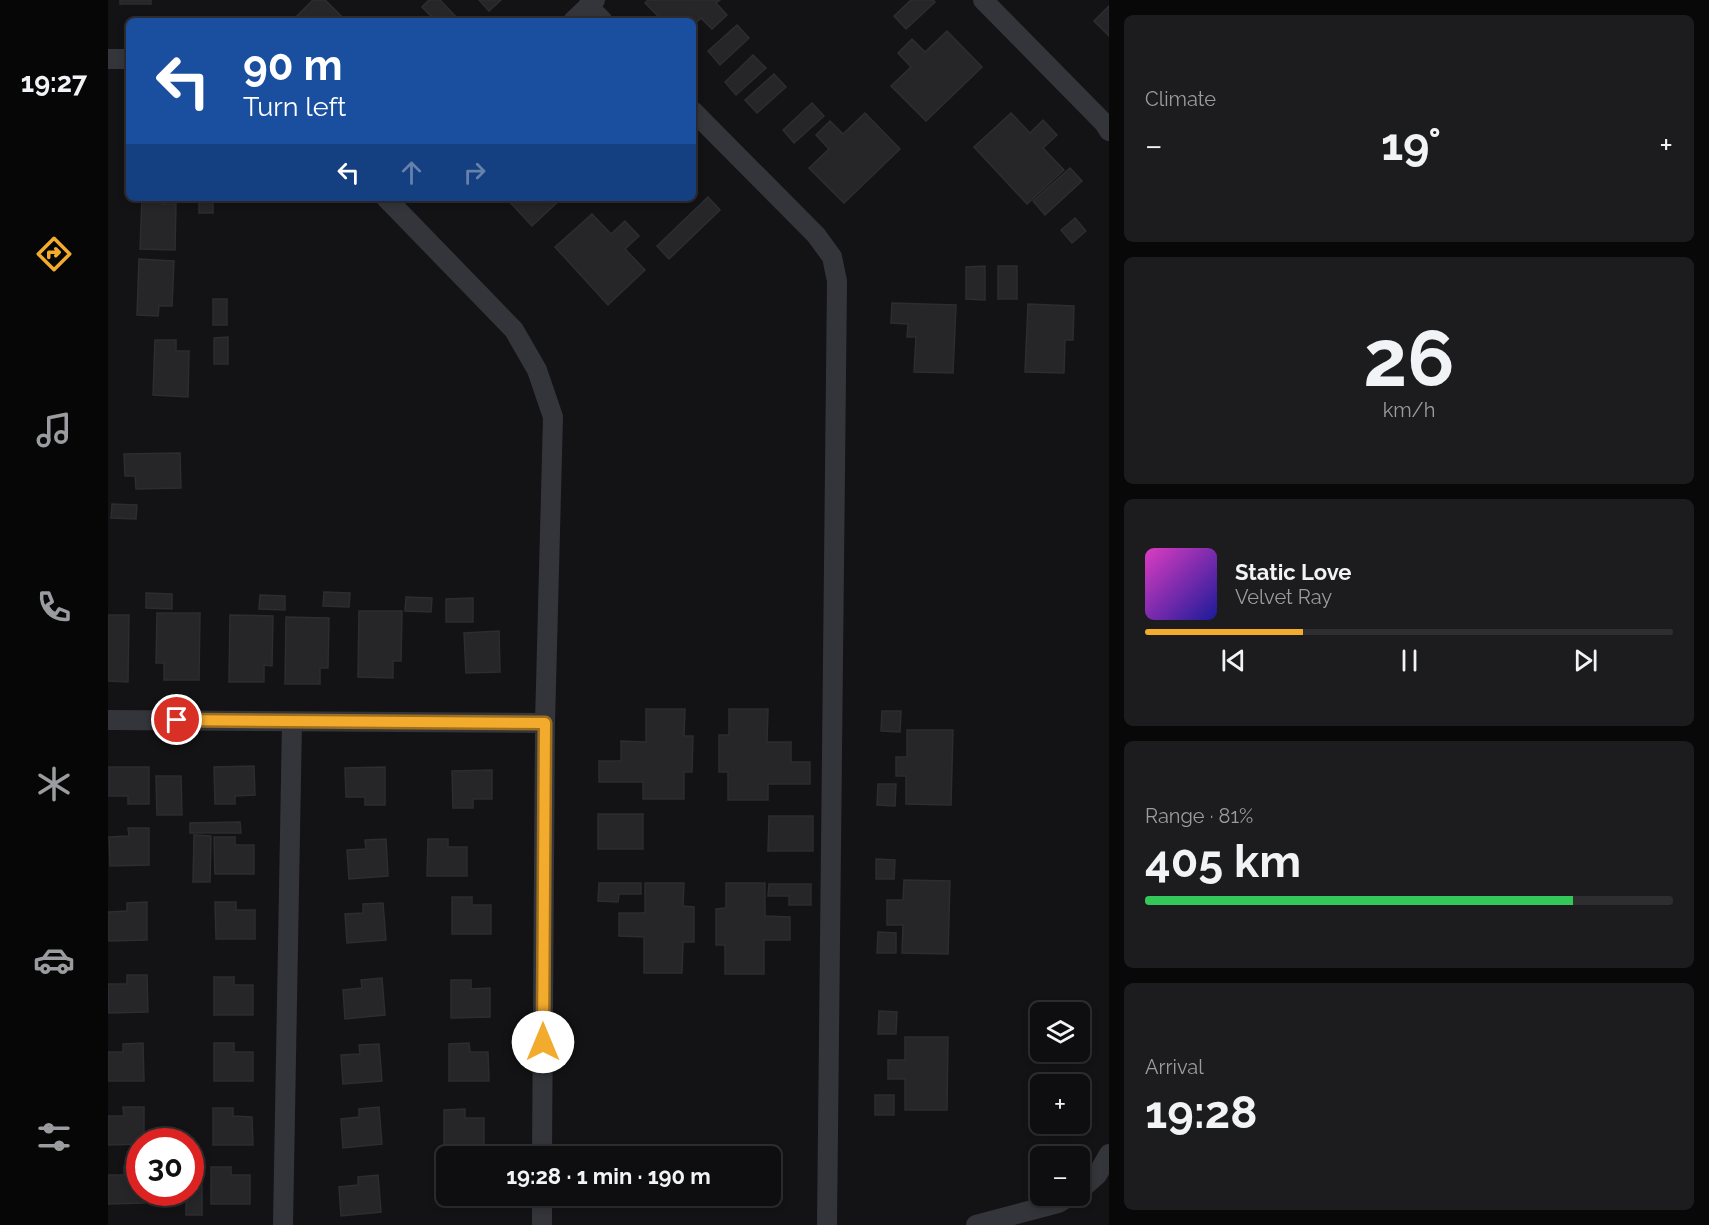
<!DOCTYPE html>
<html lang="en">
<head>
<meta charset="utf-8">
<style>
	:root { --surface:#0e0e10; --page:#1c1c1e; --text:#f1f3f6; --muted:#9b9c9f; --line:#2e2e30; --accent:#f3ab2e }
	body { margin:0; font-family:Raleway,sans-serif; background:var(--page); color:var(--text); height:100vh; display:flex; flex-direction:column; font-size:22px; white-space:nowrap }
	* { box-sizing:border-box; margin:0 }
	p { font-size:20px; color:var(--muted) }
	.icon { flex:none; width:33px; height:33px; fill:none; stroke:currentColor; stroke-width:2; stroke-linecap:round; stroke-linejoin:round }
	.map { position:relative; flex:1; overflow:hidden }
	.side { display:flex; flex-direction:column; gap:15px; padding:15px; background:#080809; width:600px }
	.side>* { flex:none }
	.hud { position:absolute; left:18px; top:18px; width:570px; height:183px; border-radius:9px; box-shadow:0 3px 9px #0003,0 0 0 2px var(--line); background:#1a4fa0; color:#fff; overflow:hidden }
	.buttons { position:absolute; left:922px; top:1002px; display:grid; gap:12px }
	.buttons a { display:grid; place-items:center; width:60px; height:60px; border-radius:9px; background:var(--surface); box-shadow:0 3px 9px #0003,0 0 0 2px var(--line); font-size:30px }
	.speed { position:absolute; left:18px; top:1128px; display:flex; gap:12px; font-size:30px; font-weight:700; text-align:center }
	.speed>* { display:grid; place-content:center; width:78px; height:78px; border-radius:50%; background:var(--surface); box-shadow:0 3px 9px #0003,0 0 0 2px var(--line); line-height:1 }
	.speed .limit { border:9px solid #d22; background:#fff; color:#111 }
	.pin { position:absolute; display:grid; place-items:center; width:51px; height:51px; color:#fff; margin:-26px; border:3px solid #fff; border-radius:50%; box-shadow:0 2px 6px #0007 }
	.me { position:absolute; width:66px; margin:-33px; rotate:0deg; stroke-linejoin:round; filter:drop-shadow(0 0 4px #0008) }
	.turn { display:flex; align-items:center; gap:21px; height:126px; padding:0 18px; font-size:27px }
	.turn .icon { width:78px; height:78px; stroke-width:2.5 }
	.turn b { display:block; font-size:42px; line-height:51px }
	.lanes { display:flex; align-items:center; height:57px; padding:0 18px; background:#0003; justify-content:center; gap:30px; direction:ltr }
	.lanes .off { opacity:.35 }
	.big { font-size:45px; font-weight:700; line-height:1.1 }
	.side .card { flex:1; display:flex; flex-direction:column; justify-content:center; gap:9px; min-width:0; padding:0 21px; border-radius:9px; background:var(--page) }
	.side .dial { align-items:center; gap:0 }
	.dial b { font-size:78px; line-height:1 }
	.song { display:flex; align-items:center; gap:18px }
	.cover { width:72px; height:72px; border-radius:9px; background:linear-gradient(135deg,hsl(310 70% 55%),hsl(240 70% 35%)) }
	.played { height:6px; border-radius:3px; background:linear-gradient(90deg,var(--accent) 30%,var(--line) 30%) }
	.keys { display:flex; justify-content:space-around; direction:ltr }
	.heat { display:flex; justify-content:space-between; align-items:center; font-size:33px; direction:ltr }
	.charge { height:9px; border-radius:4px; background:linear-gradient(90deg,#34c759 81%,var(--line) 0) }
	.trip { position:absolute; left:328px; top:1146px; width:345px; height:60px; border-radius:9px; background:var(--surface); box-shadow:0 3px 9px #0003,0 0 0 2px var(--line); font-weight:700; line-height:60px; text-align:center }
	main { display:flex; flex:1; min-height:0 }
	.tabs { display:flex; flex-direction:column; width:108px; justify-content:space-around; align-items:center; background:#060606; color:var(--muted) }
	.tabs .icon { width:42px; height:42px }
	.tabs .active { color:var(--accent) }
	.tabs b { font-size:27px; color:var(--text) }
	.map>svg:first-child { display:block }
	.building { fill:#262629; stroke:#2d2d31; stroke-width:1.5 }
	.lines { fill:none; stroke-linecap:round; stroke-linejoin:round }
	.minor { stroke:#34353a; stroke-width:20 }
	.route-casing { stroke:#9e6f1e; stroke-width:15 }
	.route { stroke:#f3ab2e; stroke-width:10 }
</style>
</head>
<body>
<main>
<nav class="tabs">
<b>19:27</b>
<svg class="icon active" aria-label="directions" viewBox="0 0 24 24"><path d="M12 3l9 9-9 9-9-9zM9 14v-3h6M13 9l2 2-2 2"/></svg>
<svg class="icon" aria-label="music" viewBox="0 0 24 24"><path d="M9 18V5l10-2v13"/><circle cx="6" cy="18" r="3"/><circle cx="16" cy="16" r="3"/></svg>
<svg class="icon" aria-label="phone" viewBox="0 0 24 24"><path d="M5 4h4l2 5-3 2q2 4 5 5l2-3 5 2v4C11 20 4 13 5 4z"/></svg>
<svg class="icon" aria-label="climate" viewBox="0 0 24 24"><path d="M12 3v18M4 7l16 10M4 17L20 7"/></svg>
<svg class="icon" aria-label="car" viewBox="0 0 24 24"><path d="M5 17H2v-5l4-1 3-4h7l3 4 3 1v5h-3M9 17h6M6 11h13"/><circle cx="7" cy="17" r="2"/><circle cx="17" cy="17" r="2"/></svg>
<svg class="icon" aria-label="filters" viewBox="0 0 24 24"><path d="M4 7h16M4 17h16"/><circle cx="9" cy="7" r="2"/><circle cx="15" cy="17" r="2"/></svg>
</nav>
<div class="map">
<svg width="1001" height="1225" viewBox="0 0 1001 1225">
	<rect width="100%" height="100%" fill="#131315"/>
	<g class="building">
		<rect x="12" y="0" width="31" height="4"/>
		<path d="M205 0H217L233 16 227 21H184Z"/>
		<path d="M321 0H332L352 21H328L314 7Z"/>
		<path d="M371 0H393L381 11Z"/>
		<path d="M540 0H612L608 3 619 15 604 29 593 18 585 26V21H555L537 3Z"/>
		<path d="M803 0H825L827 2 798 29 786 16Z"/>
		<path d="M1001 6V36L986 21Z"/>
		<path d="M629 25 641 38 612 65 600 51Z"/>
		<path d="M839 31 874 67 818 121 783 86 803 67 790 53 804 39 817 52Z"/>
		<path d="M645 55 658 68 628 95 617 82Z"/>
		<path d="M666 74 678 87 649 113 637 100Z"/>
		<path d="M704 103 716 116 686 143 675 130Z"/>
		<path d="M757 113 792 149 736 203 701 168 721 149 708 135 722 121 735 134Z"/>
		<path d="M903 113 922 133 935 120 949 135 935 148 956 170 919 204 866 147Z"/>
		<path d="M962 168 974 181 937 215 925 201Z"/>
		<path d="M600 197 612 210 561 259 549 246Z"/>
		<path d="M34 198H55V204H68L67 250 32 249Z"/>
		<rect x="91" y="198" width="14" height="15"/>
		<path d="M398 198H454L424 226Z"/>
		<path d="M484 214 503 234 517 221 531 236 517 249 537 270 500 305 447 247Z"/>
		<path d="M967 218 978 231 964 243 953 230Z"/>
		<path d="M31 259 66 261 64 306H51L50 316 29 315Z"/>
		<path d="M877 266V300L858 299V267Z"/>
		<rect x="890" y="266" width="19" height="33"/>
		<rect x="105" y="299" width="14" height="26"/>
		<path d="M784 303 848 305 845 373 806 372 808 337H799L800 324 783 323Z"/>
		<path d="M920 304 966 306 965 340H957L956 373 917 372Z"/>
		<path d="M120 337V364H106V338Z"/>
		<path d="M47 340H68V351H81L80 397 45 395Z"/>
		<path d="M72 453 73 488 28 489 27 476H17L16 454Z"/>
		<path d="M4 504 29 505 28 519 3 518Z"/>
		<path d="M216 592 242 593 241 607 215 606Z"/>
		<path d="M38 593 64 594V609L38 608Z"/>
		<path d="M152 595 177 596V610L151 609Z"/>
		<path d="M298 597 324 598 323 612 297 611Z"/>
		<path d="M365 598V622H338V599Z"/>
		<path d="M251 611H294L293 661H285V678L250 677Z"/>
		<path d="M49 613H92L91 680H56V663H48Z"/>
		<path d="M0 615H21L20 682 0 681Z"/>
		<path d="M122 615 165 616 164 666 156 665V682H121Z"/>
		<path d="M178 617 221 618 220 668H212V684H177Z"/>
		<path d="M391 631 392 672 358 673 356 633Z"/>
		<path d="M538 709H577L576 736H585L584 772H576V799H535V782H491V761H513V741L538 742Z"/>
		<path d="M621 709H660L659 742H683V762H702V784H660V800H620V772H611V735H621Z"/>
		<path d="M774 711H793L792 732 773 731Z"/>
		<path d="M799 730H845L843 805 798 804V776H788V757H799Z"/>
		<path d="M146 766 147 795 127 796V804H107L106 767Z"/>
		<path d="M1 767H41V804H20V796H1Z"/>
		<path d="M277 767V805H257V797H238L237 768Z"/>
		<path d="M384 770V799H365V808H345L344 771Z"/>
		<path d="M48 776H73L74 815H49Z"/>
		<path d="M770 784H788L787 806 769 805Z"/>
		<rect x="490" y="814" width="45" height="35"/>
		<path d="M661 816H705V851H660Z"/>
		<path d="M132 822 133 833H82V823Z"/>
		<path d="M20 828H41V865L2 866 1 837 21 836Z"/>
		<path d="M86 835 103 836 102 882H85Z"/>
		<path d="M106 837H127V845H146V874H107Z"/>
		<path d="M278 839 280 876 241 879 239 850 258 849 257 840Z"/>
		<path d="M320 839H340V847H359V876H319Z"/>
		<path d="M768 859 787 860 786 879H768Z"/>
		<path d="M796 880 842 881 840 954 794 953 795 925H779V900H795Z"/>
		<path d="M491 883H533V894H511L510 902 490 901Z"/>
		<path d="M537 883H576L575 906 586 907V942H575L574 973H536V937L511 936V913H537Z"/>
		<path d="M618 883H657V916L682 917V940H656V974H617V945H608V909L618 908Z"/>
		<path d="M661 884H703V905H681V896H660Z"/>
		<path d="M344 897H364V905H383V934H344Z"/>
		<path d="M39 902V940L0 941V912L19 911V903Z"/>
		<path d="M107 902H128V910H147V939H108Z"/>
		<path d="M275 903 278 940 239 943 237 914 255 913V904Z"/>
		<path d="M770 932 788 933V953H769Z"/>
		<path d="M19 975H39L40 1012 1 1013 0 984H19Z"/>
		<path d="M106 977H126V985H145V1015H106Z"/>
		<path d="M274 978 277 1015 237 1019 235 990 254 988 253 980Z"/>
		<path d="M343 980H363V989L382 988V1017L343 1018Z"/>
		<path d="M771 1011 789 1012 788 1034H770Z"/>
		<path d="M797 1037H840L839 1110H797V1079H780V1060H797Z"/>
		<path d="M35 1043 36 1081H0V1052H15V1044Z"/>
		<path d="M106 1043H126V1052H145V1081H106Z"/>
		<path d="M361 1043 362 1052H380L381 1081H341V1044Z"/>
		<path d="M271 1044 274 1081 235 1084 233 1055 252 1054 251 1045Z"/>
		<rect x="767" y="1095" width="19" height="20"/>
		<path d="M15 1107H36V1142H32V1144L0 1145V1116H16Z"/>
		<path d="M271 1107 274 1144 235 1148 233 1119 251 1117V1109Z"/>
		<path d="M105 1108H125V1116L144 1117 145 1145H105Z"/>
		<path d="M357 1109V1118H376V1147H336V1110Z"/>
		<path d="M16 1166H32V1192H36L37 1203 0 1204V1175H16Z"/>
		<path d="M337 1166H339V1196H358V1202L338 1203Z"/>
		<path d="M103 1167H123V1175H142V1204H103Z"/>
		<path d="M82 1171H94V1215H78V1192H82Z"/>
		<path d="M270 1175 273 1212 233 1216 231 1187 250 1185V1177Z"/>
	</g>
	<g class="lines">
		<g class="minor">
			<path d="M875 0 996 123 1001 131"/>
			<path d="M480 6 495 21"/>
			<path d="M465 21 487 0"/>
			<path d="M0 59H21"/>
			<path d="M585 111 708 235 724 257 729 281 719 1225"/>
			<path d="M278 198 406 330 429 370 445 417 437 723 434 1156"/>
			<path d="M0 720 437 723"/>
			<path d="M972 1190 989 1175 1001 1154"/>
			<path d="M175 1225 184 722"/>
			<path d="M434 1225V1196"/>
			<path d="M868 1225 950 1203 962 1196"/>
		</g>
	</g>
	<g class="lines">
		<g class="route-casing">
			<path id="route" d="M69 720 437 723 435 1042"/>
		</g>
		<use href="#route" class="route"/>
	</g>
</svg>
<div class="buttons">
<a><svg class="icon" aria-label="layers" viewBox="0 0 24 24"><path d="M12 4l9 5-9 5-9-5zM3 14l9 5 9-5"/></svg></a>
<a>+</a>
<a>−</a>
</div>
<div class="speed"><div class="limit">30</div></div>
<div class="pin" style="left:69px;top:720px;background:#d93025"><svg class="icon" aria-label="arrive" viewBox="0 0 24 24"><path d="M6 21V4h12l-3 4 3 4H6"/></svg></div>
<svg class="me" style="left:435px;top:1042px" viewBox="-20 -20 40 40"><circle r="19" fill="#fff"/><path d="M0-13L10 11 0 6-10 11z" fill="#f3ab2e"/></svg>
<div class="trip">19:28 · 1 min · 190 m</div>
<div class="hud">
<div class="turn"><svg class="icon" aria-label="left" viewBox="0 0 24 24"><path d="M17 20v-9H6M10 6l-5 5 5 5"/></svg><div><b>90 m</b>Turn left</div></div>
<div class="lanes"><svg class="icon" aria-label="left" viewBox="0 0 24 24"><path d="M17 20v-9H6M10 6l-5 5 5 5"/></svg><svg class="icon off" aria-label="ahead" viewBox="0 0 24 24"><path d="M12 20V5M6 11l6-6 6 6"/></svg><svg class="icon off" aria-label="right" viewBox="0 0 24 24"><path d="M7 20v-9h11M14 6l5 5-5 5"/></svg></div>
</div>
</div>
<section class="side">
<div class="card"><p>Climate</p>
<div class="heat"><a>−</a><b class="big">19°</b><a>+</a></div>
</div>
<div class="card dial"><b>26</b><p>km/h</p></div>
<div class="card">
<div class="song"><i class="cover"></i><div><b>Static Love</b><p>Velvet Ray</p></div></div>
<div class="played"></div>
<div class="keys"><svg class="icon" aria-label="previous" viewBox="0 0 24 24"><path d="M18 5L8 12l10 7zM5 5v14"/></svg><svg class="icon" aria-label="pause" viewBox="0 0 24 24"><path d="M8 5v14M16 5v14"/></svg><svg class="icon" aria-label="next" viewBox="0 0 24 24"><path d="M6 5l10 7-10 7zM19 5v14"/></svg></div>
</div>
<div class="card"><p>Range · 81%</p><b class="big">405 km</b><div class="charge"></div></div>
<div class="card"><p>Arrival</p><b class="big">19:28</b></div>
</section>
</main>
</body>
</html>
